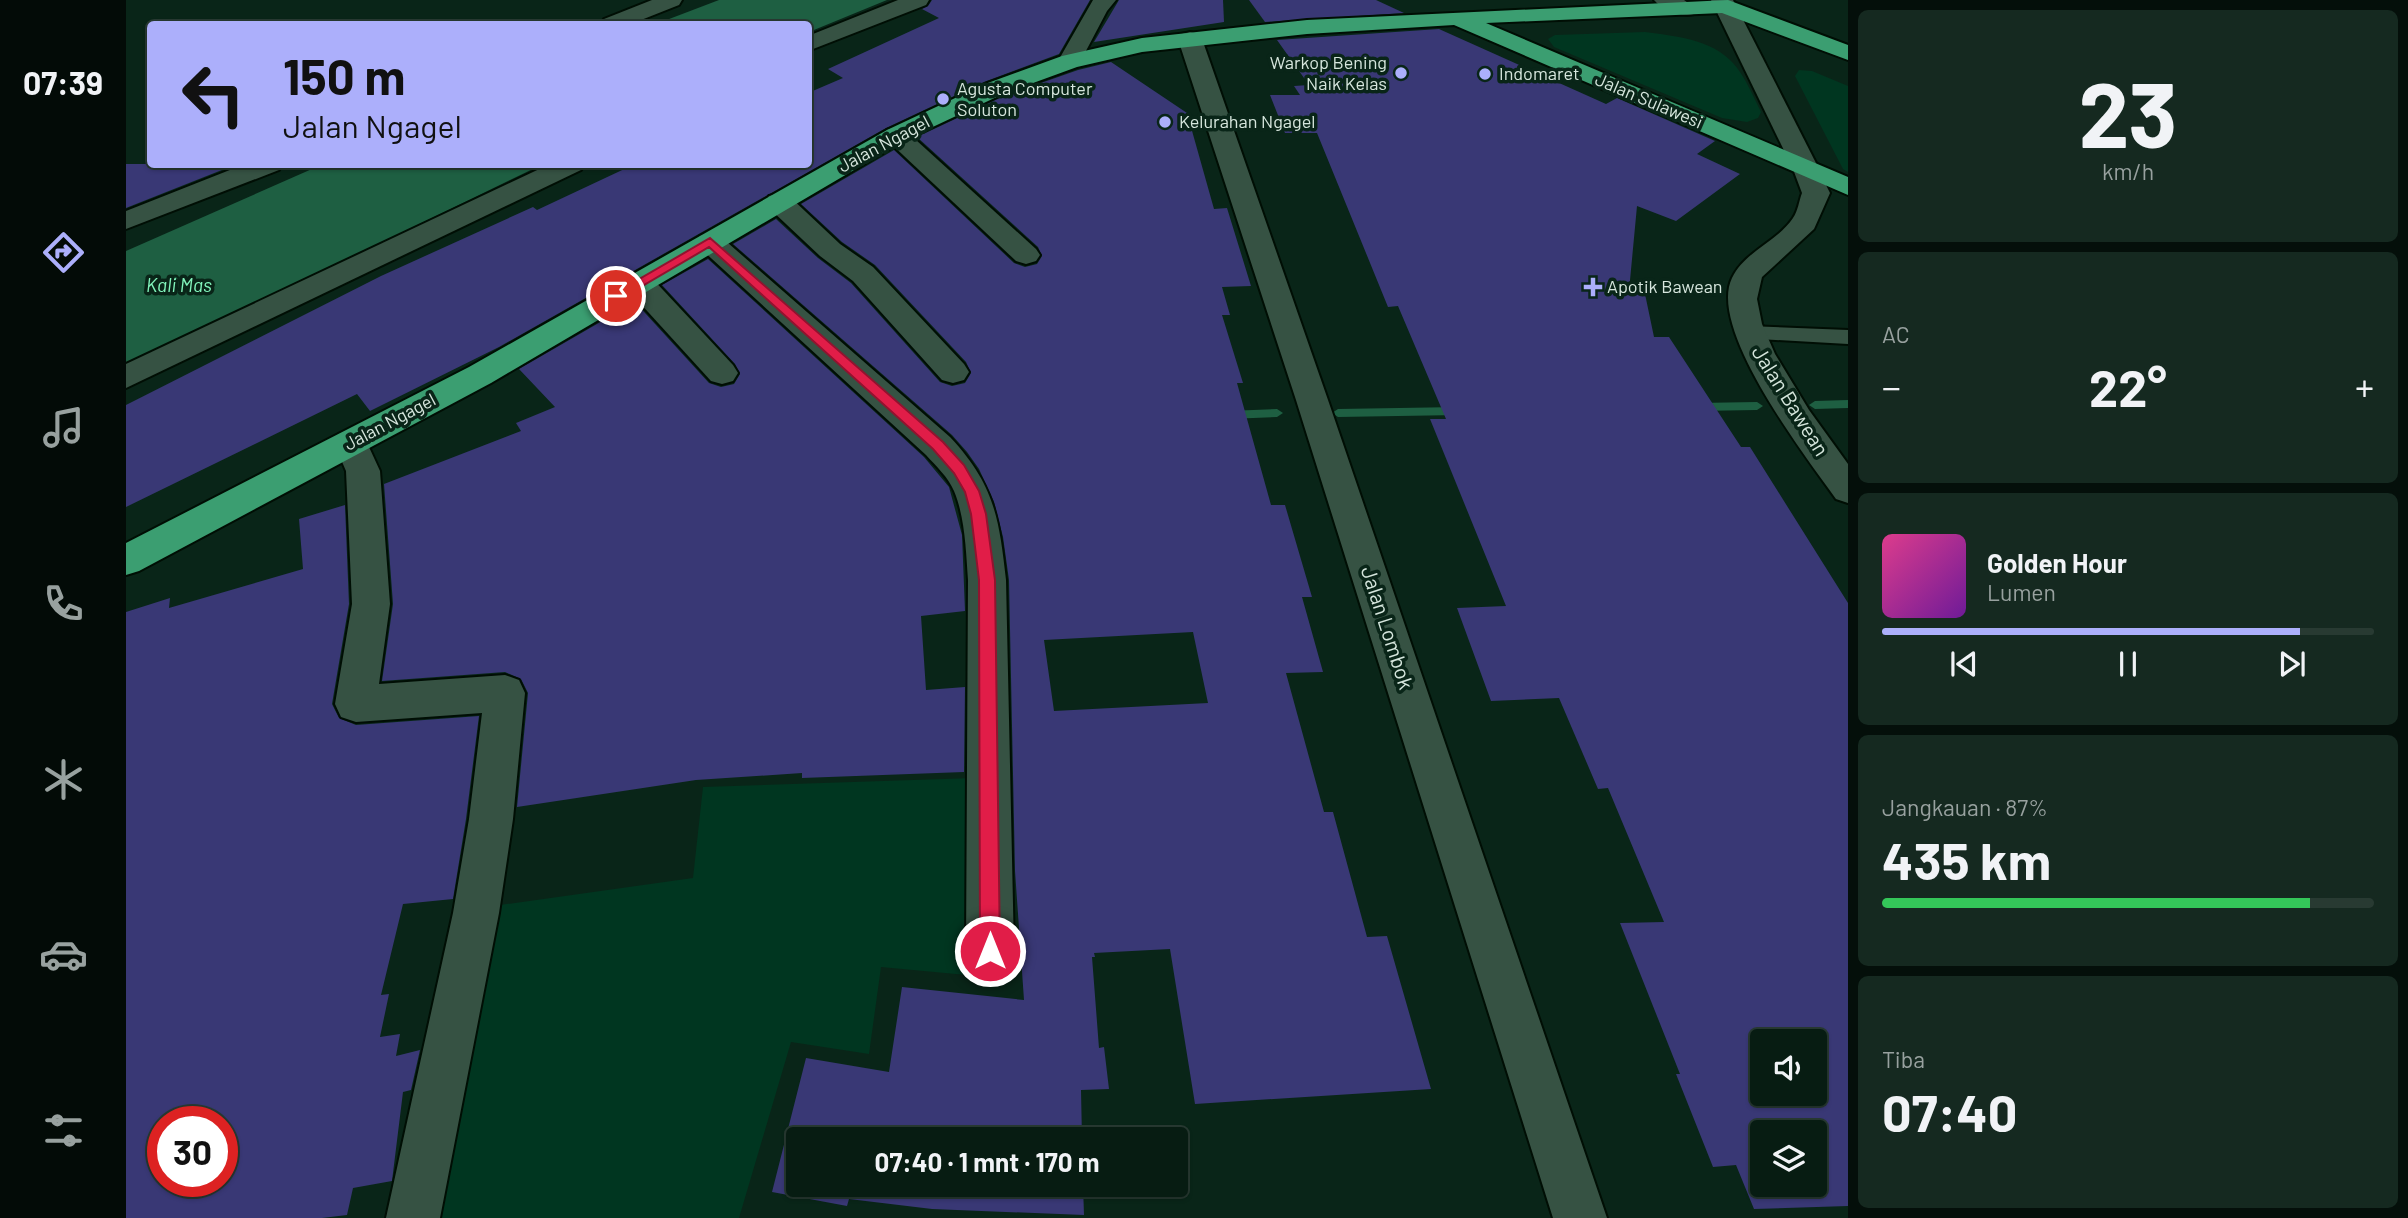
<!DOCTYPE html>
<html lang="id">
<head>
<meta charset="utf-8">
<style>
	:root { --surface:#071c12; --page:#152920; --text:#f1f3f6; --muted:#98a19f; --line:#283a32; --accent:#acaffb }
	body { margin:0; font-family:Barlow,sans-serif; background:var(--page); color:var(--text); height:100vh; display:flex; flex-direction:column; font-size:26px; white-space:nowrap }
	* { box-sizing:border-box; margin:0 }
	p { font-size:23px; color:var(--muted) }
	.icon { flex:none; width:38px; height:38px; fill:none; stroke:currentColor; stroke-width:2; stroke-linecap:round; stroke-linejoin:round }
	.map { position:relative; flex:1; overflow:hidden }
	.details { display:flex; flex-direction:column; gap:10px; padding:10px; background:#040f0a; width:560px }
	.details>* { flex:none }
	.hud { position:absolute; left:21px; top:21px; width:665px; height:147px; border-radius:7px; box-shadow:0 2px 5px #0004,0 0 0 2px var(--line); background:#acaffb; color:#111; overflow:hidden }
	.tools { position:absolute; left:1624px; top:1029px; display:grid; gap:14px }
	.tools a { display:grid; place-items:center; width:77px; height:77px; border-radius:7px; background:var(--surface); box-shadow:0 2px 5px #0004,0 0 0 2px var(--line); font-size:35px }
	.speed { position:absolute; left:21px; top:1106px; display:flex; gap:14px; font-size:35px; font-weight:700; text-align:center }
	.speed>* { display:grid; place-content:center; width:91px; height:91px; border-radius:50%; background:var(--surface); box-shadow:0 2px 5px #0004,0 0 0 2px var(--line); line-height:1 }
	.speed .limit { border:10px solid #d22; background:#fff; color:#111 }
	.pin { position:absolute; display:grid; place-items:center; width:60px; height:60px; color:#fff; margin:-30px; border:4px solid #fff; border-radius:50%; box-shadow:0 2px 7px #0007 }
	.me { position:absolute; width:77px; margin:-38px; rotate:0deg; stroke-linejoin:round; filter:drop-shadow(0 0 5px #0008) }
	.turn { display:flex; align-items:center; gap:24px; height:147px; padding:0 21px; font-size:32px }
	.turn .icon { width:91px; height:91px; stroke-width:2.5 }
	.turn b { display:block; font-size:49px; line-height:60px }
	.big { font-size:52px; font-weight:700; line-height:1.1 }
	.details .card { flex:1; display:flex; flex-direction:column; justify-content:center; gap:10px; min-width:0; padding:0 24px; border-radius:10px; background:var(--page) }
	.details .dial { align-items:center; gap:0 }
	.dial b { font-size:91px; line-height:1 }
	.song { display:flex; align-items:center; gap:21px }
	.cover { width:84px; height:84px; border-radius:10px; background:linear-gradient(135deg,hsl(330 70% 55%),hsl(280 70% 35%)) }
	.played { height:7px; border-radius:4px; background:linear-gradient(90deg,var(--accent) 85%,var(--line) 85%) }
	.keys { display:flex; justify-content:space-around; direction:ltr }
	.heat { display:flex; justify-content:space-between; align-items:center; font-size:38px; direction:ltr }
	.charge { height:10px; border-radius:5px; background:linear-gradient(90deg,#34c759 87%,var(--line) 0) }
	.trip { position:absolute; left:660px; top:1127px; width:402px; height:70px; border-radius:7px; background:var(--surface); box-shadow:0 2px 5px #0004,0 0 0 2px var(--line); font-weight:700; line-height:70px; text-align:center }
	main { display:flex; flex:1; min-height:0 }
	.dock { display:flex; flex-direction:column; width:126px; justify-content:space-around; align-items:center; background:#030b07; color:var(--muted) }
	.dock .icon { width:49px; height:49px }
	.dock .selected { color:var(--accent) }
	.dock b { font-size:32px; color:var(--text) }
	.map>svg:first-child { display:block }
	.green { fill:#003620 }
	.water { fill:#1e5f42 }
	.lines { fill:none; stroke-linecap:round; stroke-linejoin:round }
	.stream { fill:#1e5f42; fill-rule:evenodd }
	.building { fill:#393875; fill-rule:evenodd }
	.lane-casing { stroke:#000e04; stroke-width:4 }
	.street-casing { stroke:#000e04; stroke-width:4 }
	.secondary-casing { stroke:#000e04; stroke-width:4 }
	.highway-casing { stroke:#000e04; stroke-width:4 }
	.lane { fill:#365243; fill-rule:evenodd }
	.street { fill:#365243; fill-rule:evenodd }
	.secondary { fill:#365243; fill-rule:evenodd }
	.highway { fill:#3b9e71; fill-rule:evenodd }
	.route { fill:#e11d48; stroke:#92132f; stroke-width:2 }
	.poi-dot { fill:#acaffb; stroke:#092518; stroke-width:2.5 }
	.labels { text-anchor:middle; stroke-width:7; stroke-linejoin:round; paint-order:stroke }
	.far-poi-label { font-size:18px; fill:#d6e6dd; stroke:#092518; text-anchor:start }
	.far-street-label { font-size:18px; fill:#d6e6dd; stroke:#092518 }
	.far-water-label { font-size:19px; font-style:italic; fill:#82f5bc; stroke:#092518 }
	.street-label { font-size:21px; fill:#d6e6dd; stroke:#092518 }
</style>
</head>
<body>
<main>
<nav class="dock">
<b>07:39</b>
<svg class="icon selected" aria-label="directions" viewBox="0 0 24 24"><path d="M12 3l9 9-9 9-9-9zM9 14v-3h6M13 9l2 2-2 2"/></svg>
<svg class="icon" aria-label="music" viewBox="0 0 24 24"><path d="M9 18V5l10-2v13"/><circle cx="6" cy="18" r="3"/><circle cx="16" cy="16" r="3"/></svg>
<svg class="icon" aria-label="phone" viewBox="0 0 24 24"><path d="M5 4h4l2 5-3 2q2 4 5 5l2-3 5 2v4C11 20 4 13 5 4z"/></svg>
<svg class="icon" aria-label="climate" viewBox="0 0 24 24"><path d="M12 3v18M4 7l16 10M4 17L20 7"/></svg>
<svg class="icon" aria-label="car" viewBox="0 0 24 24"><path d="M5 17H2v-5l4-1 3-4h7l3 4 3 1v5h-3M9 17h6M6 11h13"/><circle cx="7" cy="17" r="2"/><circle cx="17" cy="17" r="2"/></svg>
<svg class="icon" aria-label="filters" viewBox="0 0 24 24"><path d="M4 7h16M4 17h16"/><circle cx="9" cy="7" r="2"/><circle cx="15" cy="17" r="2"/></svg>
</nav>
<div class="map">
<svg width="1722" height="1218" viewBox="0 0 1722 1218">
	<rect width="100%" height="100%" fill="#092518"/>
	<g class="green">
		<path d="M1519 32C1549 36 1585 39 1607 63 1619 76 1627 96 1635 112L1632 118 1621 122 1596 118 1428 47 1422 39 1429 35Z"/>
		<path d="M1673 70 1686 71 1722 86V172L1717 169 1669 76Z"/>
		<path d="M848 778 851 976 755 967 743 1054 665 1042 613 1218H306L367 906 567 878 577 787Z"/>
	</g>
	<g class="water">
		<path d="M593 0H761L683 32 682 24H530Z"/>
		<path d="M195 165H415L0 367V251Z"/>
	</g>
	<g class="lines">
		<g class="stream">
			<path d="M1722 400V408L1689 409 1683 405 1689 401Z"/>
			<path d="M1631 402 1637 406 1631 410 1571 411 1565 407 1571 403Z"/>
			<path d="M1333 407 1339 411 1333 415 1212 417 1206 413 1212 409Z"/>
			<path d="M1151 409 1157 413 1151 417 1102 419 1096 415 1102 411Z"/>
		</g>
	</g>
	<g class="building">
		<path d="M806 0H964L933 54 858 82 760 128 373 347 244 411 231 394 0 507V405L255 276 407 207 411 210 509 164H682V93L717 78 702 69 813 18 796 9 802 6Z"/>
		<path d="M993 0H1097L1098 22 968 42Z"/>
		<path d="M1123 0H1250L1278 13 1139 22Z"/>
		<path d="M1313 29 1480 104 1491 98 1589 141 1571 154 1614 174 1550 221 1511 206 1503 291 1519 294 1528 337H1543L1615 447H1624L1722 603V1206L1628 1209 1610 1165 1587 1167 1550 1074H1554L1494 923 1538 922 1482 788 1472 789 1433 698 1365 701 1331 608 1380 606 1304 419H1320L1272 306 1262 307 1191 133H1159L1144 95H1174L1168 86 1183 85 1151 40ZM1636 1041H1689V1094H1636ZM1636 1132H1689V1185H1636Z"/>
		<path d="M985 62 1061 113 1088 209 1101 208 1125 286 1096 287 1104 315H1096L1117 383H1111L1145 505H1159L1186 597H1176L1197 672 1160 673 1198 812H1207L1241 937 1261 936 1305 1089 1069 1104 1044 949 968 953 969 957H966L973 1048 978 1047 983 1089 955 1090 956 1139H672V1185H957L958 1215 806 1209 723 1199 721 1206 646 1192 680 1058 763 1072 776 987 898 1000 889 871 883 580 877 537 868 502 853 469 841 452 826 435 607 244 650 219 692 258 725 283 814 382 826 386 839 383 845 373 840 362 749 265 716 242 675 204 768 150 888 263 899 267 911 264 916 256 912 247 791 137 878 96 952 70ZM1067 632 1082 703 928 711 918 640Z"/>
		<path d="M0 164H111L0 208Z"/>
		<path d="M582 259 798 457 823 487 836 535 839 611 795 616 800 690 839 687 838 772 676 778V773L570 780 391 807 402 693 395 679 379 672 256 681 267 604 258 484 395 431 390 423 429 407 393 369 509 302 583 383 595 387 608 384 614 374 609 364 536 285Z"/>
		<path d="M219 505 223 604 206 704 213 718 230 725 353 716 340 819 327 899 277 904 255 995 263 994 254 1037 274 1034 270 1056 294 1050 285 1090 277 1092 266 1181 227 1188 221 1215 196 1218H0V612L44 598 43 608 177 569 173 519ZM37 1122H96V1181H37Z"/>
	</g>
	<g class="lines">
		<g class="lane-casing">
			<path id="lane" d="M1622 326 1722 330V344L1615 338 1612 333 1615 328Z"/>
		</g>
		<g class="street-casing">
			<g id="street">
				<path d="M526 0H556L553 5 505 24H475L478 19Z"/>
				<path d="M772 0H803L800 5 682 51V36Z"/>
				<path d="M967 0H990L981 11 952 66H936L932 61Z"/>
				<path d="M1064 32 1072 34 1076 39 1202 400 1481 1218H1427L1170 400 1052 39 1056 34Z"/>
				<path d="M770 127 779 130 910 249 914 255 910 261 900 264 890 261 761 140 757 135 761 130Z"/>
				<path d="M1680 161 1689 163 1704 193 1688 229 1636 277 1631 299 1636 324 1649 354 1683 410 1722 464V503L1710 499C1680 457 1581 329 1606 278 1619 251 1651 242 1667 218 1672 211 1673 201 1676 193L1667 169 1671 163Z"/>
				<path d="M119 164H157L153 170 0 229V211Z"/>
				<path d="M424 164H459L455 170 0 388V364Z"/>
				<path d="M653 194 663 196 714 244 747 267 838 364 843 372 838 380 827 383 816 380 727 281 694 256 643 208 639 202 643 196Z"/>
				<path d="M584 233 594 236 824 437C868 484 873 517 880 580L888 951 881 968 864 975 847 968 840 951 842 580C840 552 839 517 828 491 822 477 810 466 800 455L574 248 570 242 574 236Z"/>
				<path d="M513 273 524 276 607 365 612 373 607 381 596 384 585 381 502 290 498 283 502 276Z"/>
				<path d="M225 431 237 434 254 471 264 604 253 684 379 675 393 680 399 693 387 819 373 913 314 1218H260L327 913 343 819 356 713 230 722 215 717 209 704 226 604 220 471 208 443 213 434Z"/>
			</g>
		</g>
		<g class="secondary-casing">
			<g id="secondary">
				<path d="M1528 0H1558L1571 9 1568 14C1555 17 1536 10 1528 0Z"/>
				<path d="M1585 0H1607L1693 169 1689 175 1680 177 1671 175 1667 169Z"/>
			</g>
		</g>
		<g class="highway-casing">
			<path id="highway" d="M1602 0 1722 45V60L1596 13 1360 23 1722 177V195L1328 25 1181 34 1016 52 951 67 877 94 779 140 365 383 13 571 0 575V543L343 367 761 130 859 84 936 56 1016 38 1181 20Z"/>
		</g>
		<use href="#lane" class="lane"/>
		<use href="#street" class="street"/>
		<use href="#secondary" class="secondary"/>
		<use href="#highway" class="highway"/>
	</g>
	<path class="route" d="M584 238 817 442 838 465 853 491 860 514 869 580 874 951 871 958 864 961 857 958 854 951 853 580 845 514 839 492 828 473 807 449 583 247 494 299 490 300 484 296Z"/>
	<g class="poi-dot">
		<circle cx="1275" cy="73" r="7"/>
		<circle cx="1359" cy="74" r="7"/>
		<circle cx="817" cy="99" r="7"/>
		<circle cx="1039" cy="122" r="7"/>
		<path d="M1463.5 276.5h7v7h7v7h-7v7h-7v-7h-7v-7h7z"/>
	</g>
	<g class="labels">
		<g class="far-poi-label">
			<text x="1261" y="69" text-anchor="end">Warkop Bening<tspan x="1261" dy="21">Naik Kelas</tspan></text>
			<text x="1373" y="80">Indomaret</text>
			<text x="831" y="95">Agusta Computer<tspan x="831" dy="21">Soluton</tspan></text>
			<text x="1053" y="128">Kelurahan Ngagel</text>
			<text x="1481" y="293">Apotik Bawean</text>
		</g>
		<g class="far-street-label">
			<text transform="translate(1523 101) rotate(23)" y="6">Jalan Sulawesi</text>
			<text transform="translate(758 144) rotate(-28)" y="6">Jalan Ngagel</text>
			<text transform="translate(264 422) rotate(-28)" y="6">Jalan Ngagel</text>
		</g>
		<g class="far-water-label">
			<text x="53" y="292">Kali Mas</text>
		</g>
		<g class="street-label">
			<text transform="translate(1664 401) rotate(58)" y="7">Jalan Bawean</text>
			<text transform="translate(1261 628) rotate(72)" y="7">Jalan Lombok</text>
		</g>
	</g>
</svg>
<div class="tools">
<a><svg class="icon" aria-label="sound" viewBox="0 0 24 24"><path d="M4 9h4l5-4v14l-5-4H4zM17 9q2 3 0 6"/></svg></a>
<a><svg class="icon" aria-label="layers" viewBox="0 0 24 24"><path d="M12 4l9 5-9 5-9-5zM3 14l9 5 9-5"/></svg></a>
</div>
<div class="speed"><div class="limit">30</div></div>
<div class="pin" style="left:490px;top:296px;background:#d93025"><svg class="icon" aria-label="arrive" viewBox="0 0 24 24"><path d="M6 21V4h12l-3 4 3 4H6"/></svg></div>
<svg class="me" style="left:864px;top:951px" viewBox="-20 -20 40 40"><circle r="17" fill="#e11d48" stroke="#fff" stroke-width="3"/><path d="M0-11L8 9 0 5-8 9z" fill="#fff"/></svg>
<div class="trip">07:40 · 1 mnt · 170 m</div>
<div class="hud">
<div class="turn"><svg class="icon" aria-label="left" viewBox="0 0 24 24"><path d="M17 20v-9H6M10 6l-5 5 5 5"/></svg><div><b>150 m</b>Jalan Ngagel</div></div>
</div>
</div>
<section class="details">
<div class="card dial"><b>23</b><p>km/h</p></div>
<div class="card"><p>AC</p>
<div class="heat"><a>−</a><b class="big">22°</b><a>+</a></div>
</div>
<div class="card">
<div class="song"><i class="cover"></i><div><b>Golden Hour</b><p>Lumen</p></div></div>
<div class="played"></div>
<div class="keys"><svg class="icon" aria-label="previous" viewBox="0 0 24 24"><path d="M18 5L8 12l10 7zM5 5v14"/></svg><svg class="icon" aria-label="pause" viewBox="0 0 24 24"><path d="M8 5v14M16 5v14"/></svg><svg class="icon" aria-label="next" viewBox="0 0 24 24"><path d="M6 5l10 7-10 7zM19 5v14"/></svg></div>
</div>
<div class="card"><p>Jangkauan · 87%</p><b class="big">435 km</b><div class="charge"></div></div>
<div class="card"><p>Tiba</p><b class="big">07:40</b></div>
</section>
</main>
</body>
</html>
